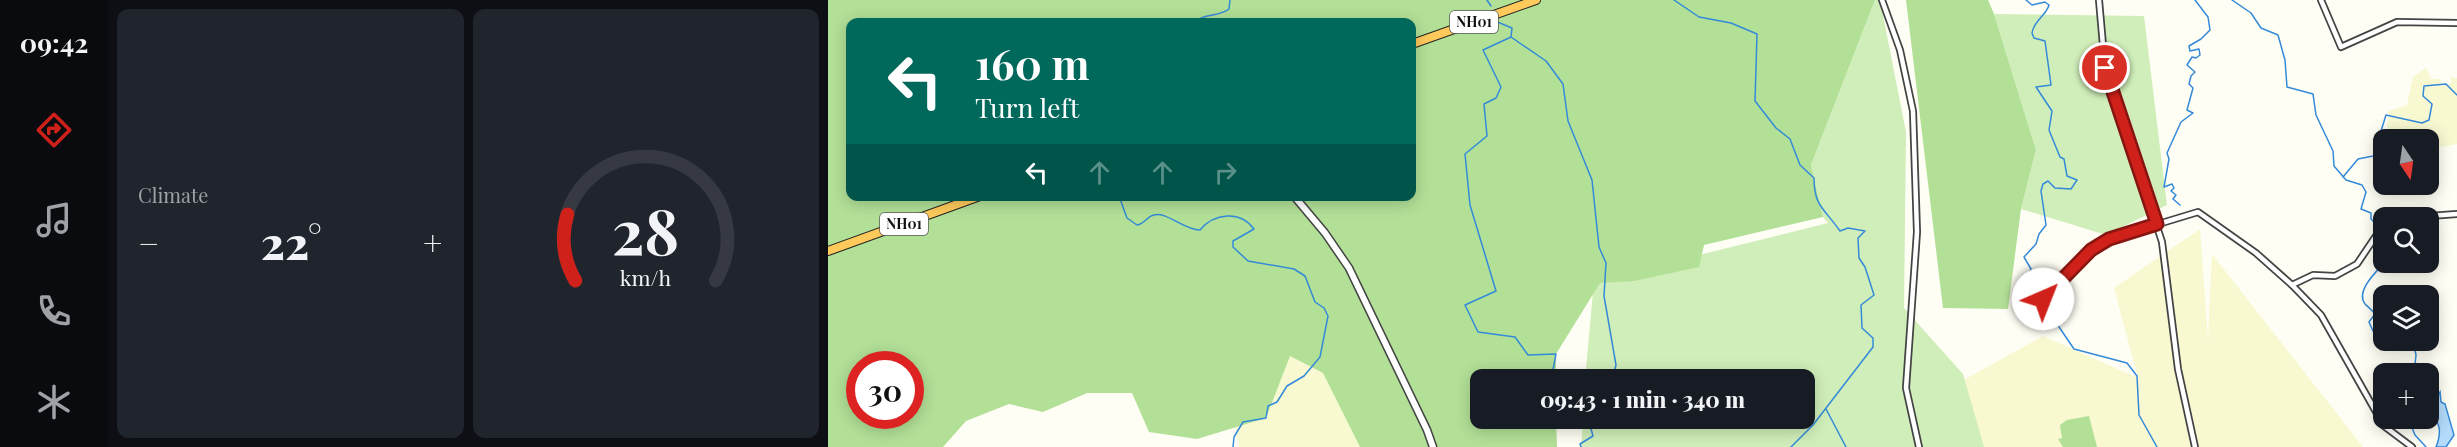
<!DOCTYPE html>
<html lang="en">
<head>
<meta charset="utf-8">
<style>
	:root { --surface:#171b24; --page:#20242c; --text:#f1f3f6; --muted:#9ea1a6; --line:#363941; --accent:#cf201a }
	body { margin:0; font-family:"Playfair Display",serif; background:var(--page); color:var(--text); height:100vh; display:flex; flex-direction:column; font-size:22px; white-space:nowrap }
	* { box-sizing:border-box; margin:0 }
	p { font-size:20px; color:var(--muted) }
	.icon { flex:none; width:33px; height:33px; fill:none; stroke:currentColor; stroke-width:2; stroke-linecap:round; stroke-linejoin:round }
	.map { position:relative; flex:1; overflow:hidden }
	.sheet { display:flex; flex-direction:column; gap:9px; padding:9px; background:#0d0f14; width:720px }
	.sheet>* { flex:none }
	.top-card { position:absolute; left:18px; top:18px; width:570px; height:183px; border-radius:12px; box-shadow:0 3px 15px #0003; background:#00695c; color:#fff; overflow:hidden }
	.needle { width:39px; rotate:167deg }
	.buttons { position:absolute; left:1545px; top:129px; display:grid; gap:12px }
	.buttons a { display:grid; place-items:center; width:66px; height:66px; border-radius:12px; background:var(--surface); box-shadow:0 3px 15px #0003; font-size:30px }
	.speed { position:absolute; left:18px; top:351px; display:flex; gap:12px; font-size:30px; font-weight:700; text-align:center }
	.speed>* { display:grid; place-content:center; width:78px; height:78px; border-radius:50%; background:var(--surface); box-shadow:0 3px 15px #0003; line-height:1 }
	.speed .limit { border:9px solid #d22; background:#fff; color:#111 }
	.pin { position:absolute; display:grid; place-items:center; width:51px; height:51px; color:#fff; margin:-26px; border:3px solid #fff; border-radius:50%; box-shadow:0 2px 6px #0007 }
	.me { position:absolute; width:66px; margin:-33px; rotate:44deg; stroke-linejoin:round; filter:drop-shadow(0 0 4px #0008) }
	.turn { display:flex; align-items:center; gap:21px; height:126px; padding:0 30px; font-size:27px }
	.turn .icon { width:78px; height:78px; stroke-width:2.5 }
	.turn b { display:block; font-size:42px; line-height:51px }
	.lanes { display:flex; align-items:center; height:57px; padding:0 30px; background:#0003; justify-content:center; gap:30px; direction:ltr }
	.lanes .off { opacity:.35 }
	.big { font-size:45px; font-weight:800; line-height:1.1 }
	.sheet .tile { flex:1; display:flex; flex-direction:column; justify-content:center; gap:9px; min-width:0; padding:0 21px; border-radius:12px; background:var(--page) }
	.sheet .dial { align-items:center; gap:0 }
	.dial svg { height:156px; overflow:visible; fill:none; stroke:var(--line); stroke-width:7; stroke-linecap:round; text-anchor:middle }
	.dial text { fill:var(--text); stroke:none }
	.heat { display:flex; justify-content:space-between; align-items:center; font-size:33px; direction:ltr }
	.sheet .tiles { flex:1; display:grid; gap:9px; grid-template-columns:repeat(2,1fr) }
	.trip { position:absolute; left:642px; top:369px; width:345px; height:60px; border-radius:12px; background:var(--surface); box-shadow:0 3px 15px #0003; font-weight:800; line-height:60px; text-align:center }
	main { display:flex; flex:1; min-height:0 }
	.dock { display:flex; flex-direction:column; width:108px; justify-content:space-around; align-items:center; background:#090b0e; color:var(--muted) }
	.dock .icon { width:42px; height:42px }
	.dock .selected { color:var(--accent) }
	.dock b { font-size:27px; color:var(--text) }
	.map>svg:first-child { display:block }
	.farmland { fill:#f8f8d1 }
	.green { fill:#d0eeb9 }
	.forest { fill:#b2e097; fill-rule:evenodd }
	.water { fill:#b4dbfb; stroke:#348ad9; stroke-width:1.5 }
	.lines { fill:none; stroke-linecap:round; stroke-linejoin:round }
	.stream { stroke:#348ad9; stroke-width:1.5 }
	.minor-casing { stroke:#444; stroke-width:8 }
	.tertiary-casing { stroke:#444; stroke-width:9 }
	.trunk-casing { stroke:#222; stroke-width:10 }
	.minor { stroke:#fff; stroke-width:4.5 }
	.tertiary { stroke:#fff; stroke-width:6 }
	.trunk { stroke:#ffca5b; stroke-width:8 }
	.route-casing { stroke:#871511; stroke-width:15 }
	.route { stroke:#cf201a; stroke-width:10 }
	.labels { text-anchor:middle; stroke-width:6; stroke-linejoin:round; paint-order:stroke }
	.shield { fill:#fff; stroke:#585858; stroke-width:1.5 }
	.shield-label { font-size:14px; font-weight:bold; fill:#111 }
</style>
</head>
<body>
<main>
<nav class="dock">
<b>09:42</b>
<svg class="icon selected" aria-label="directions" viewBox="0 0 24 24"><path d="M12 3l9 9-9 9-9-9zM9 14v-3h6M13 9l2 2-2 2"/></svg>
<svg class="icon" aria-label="music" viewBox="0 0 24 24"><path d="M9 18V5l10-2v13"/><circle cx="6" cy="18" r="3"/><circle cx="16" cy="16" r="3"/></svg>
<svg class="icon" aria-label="phone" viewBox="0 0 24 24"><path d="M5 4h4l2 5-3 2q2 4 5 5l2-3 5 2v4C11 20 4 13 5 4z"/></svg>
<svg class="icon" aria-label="climate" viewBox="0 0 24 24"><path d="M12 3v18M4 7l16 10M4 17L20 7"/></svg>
</nav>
<section class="sheet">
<div class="tiles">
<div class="tile"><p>Climate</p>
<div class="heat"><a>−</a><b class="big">22°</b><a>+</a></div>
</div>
<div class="tile dial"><svg viewBox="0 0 100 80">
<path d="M14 69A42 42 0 1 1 86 69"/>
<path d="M14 69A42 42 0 0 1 10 35" stroke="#cf201a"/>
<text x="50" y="56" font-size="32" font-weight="700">28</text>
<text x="50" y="72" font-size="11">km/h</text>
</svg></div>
</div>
</section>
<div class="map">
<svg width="1629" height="447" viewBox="0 0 1629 447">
	<rect width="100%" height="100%" fill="#fffef4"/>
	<g class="farmland">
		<path d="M1598 68 1603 79H1612L1614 86 1623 83V77L1629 78V144L1601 149 1600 140 1568 139V135L1559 127 1561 111 1579 105 1585 77Z"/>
		<path d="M1372 229 1380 339 1384 254 1535 447H1113L1096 402 1215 336 1310 378 1286 288Z"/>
		<path d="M462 356 495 373 532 447H411L407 425 438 418Z"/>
	</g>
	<g class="green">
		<path d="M1047 0H1052L1078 132 1076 308 1135 374 1156 447H753L755 419 976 418V380L757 379 766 281 1000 223 995 217 983 165Z"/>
		<path d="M1166 14 1316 16 1339 205 1278 235 1193 209 1208 150Z"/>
	</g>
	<g class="forest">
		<path d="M0 0H1047L983 165 995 217 876 245 871 267 806 281 772 283 728 354V379L652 380V418L728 419 729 447H532L495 373 462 356 438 418 369 439 321 432 304 393H259L215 412 181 404 138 421 115 447H0ZM22 22H584V196H22ZM32 364H82V416H32Z"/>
		<path d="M1078 0H1160L1166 14 1208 150 1193 209 1180 309 1115 308Z"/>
		<path d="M1261 416 1269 447H1235L1230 439 1234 438 1232 425 1239 420Z"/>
	</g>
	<path class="water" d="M1612 392 1613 402 1617 404 1626 435 1618 447H1608C1618 421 1603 421 1601 401L1608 399Z"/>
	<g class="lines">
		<g class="stream">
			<path d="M659 0 663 6"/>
			<path d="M846 0 871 17 903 23 929 34 927 101 948 128 962 139 972 165 986 178C986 207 997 209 1012 231L1020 228 1037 231 1030 238 1031 258 1037 267 1046 295 1033 305 1034 328 1045 338V347L985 425 963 447"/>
			<path d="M1198 0 1204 5 1217 2 1221 5C1218 16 1206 20 1204 33L1206 38 1217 41 1223 85 1208 87 1224 111 1221 130 1232 157 1236 159 1239 176 1249 180 1243 189 1227 188 1220 181 1215 184 1213 191 1218 225 1211 234 1208 244 1196 257 1203 269 1200 277 1201 282 1196 288 1206 290 1246 349 1299 363 1309 376 1311 415 1329 447"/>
			<path d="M1404 0 1423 13 1433 28 1450 35 1457 60 1459 87 1485 94 1488 115 1505 151 1506 166 1518 180 1534 185 1538 192 1533 209 1543 213V219L1551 227"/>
			<path d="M667 21 684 28 683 37 655 50 673 87 668 98 656 104 659 136 637 154 642 205 668 291 637 305 650 332 687 337 700 355 728 354 723 380"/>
			<path d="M366 22C377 13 391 17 401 9L402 0"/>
			<path d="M683 37 718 61 735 84 740 121 764 180 771 247 778 263 776 296 788 365 785 377 775 380"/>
			<path d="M1556 140 1553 131 1558 115 1594 123 1601 120 1604 104 1595 96 1596 86 1618 84 1629 95"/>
			<path d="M1515 177 1530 159 1545 156 1556 147"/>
			<path d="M291 196 299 218 309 225C317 224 319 216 326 215 338 211 356 230 372 230 386 213 412 210 426 229L405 241V247L420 261 466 269 477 276 487 302 496 308 500 316 492 357 476 376 459 386 449 402 440 406 438 418 415 422 406 437 405 447"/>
			<path d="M1352 205 1345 199 1348 195 1343 191 1346 188 1344 184 1336 187 1341 159 1339 153 1353 122 1365 113 1359 110 1365 88 1361 84 1363 76 1367 72 1359 65 1364 57 1368 58 1372 55 1371 49 1362 51 1361 46 1373 39 1382 30 1380 17 1367 0"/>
			<path d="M1552 234 1548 244 1556 251"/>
			<path d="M1556 330 1545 331 1541 322 1547 314C1544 310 1541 308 1537 304 1527 291 1549 271 1557 262"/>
			<path d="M1585 340 1588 355 1586 374"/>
			<path d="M998 409 1018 447"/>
			<path d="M747 418 763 429 765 436 752 444 753 447"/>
			<path d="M1580 418 1587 435 1598 447"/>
		</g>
		<g class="minor-casing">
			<g id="minor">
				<path d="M1054 0 1072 50 1085 111 1089 232 1078 388 1091 447"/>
				<path d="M1271 0 1277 68 1334 242 1350 369 1367 447"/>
				<path d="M1493 0 1513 47 1569 22 1629 23"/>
				<path d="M1574 218 1629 214"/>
				<path d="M1464 285 1493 315 1556 426 1584 447"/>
				<path d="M1215 299 1263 250 1281 239 1370 212 1428 253 1464 285 1485 275 1507 276 1529 264 1556 224"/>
			</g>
		</g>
		<g class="tertiary-casing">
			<path id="tertiary" d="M466 196 497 233 521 268 599 430 605 447"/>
		</g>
		<g class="trunk-casing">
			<g id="trunk">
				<path d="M584 44 708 0"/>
				<path d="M0 251 152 196"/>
			</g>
		</g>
		<use href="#minor" class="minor"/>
		<use href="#tertiary" class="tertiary"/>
		<use href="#trunk" class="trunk"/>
	</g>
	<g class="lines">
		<g class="route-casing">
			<path id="route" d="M1215 299 1263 250 1281 239 1329 224 1277 68"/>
		</g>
		<use href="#route" class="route"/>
	</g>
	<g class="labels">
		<g class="shield">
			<rect x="622" y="11" width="48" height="22" rx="4.5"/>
			<rect x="52" y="213" width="48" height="22" rx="4.5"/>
		</g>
		<g class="shield-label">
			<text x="646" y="27">NH01</text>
			<text x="76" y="229">NH01</text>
		</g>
	</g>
</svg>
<div class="buttons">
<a><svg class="needle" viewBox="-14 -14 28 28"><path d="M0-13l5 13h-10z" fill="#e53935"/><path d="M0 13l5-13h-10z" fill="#9ea1a6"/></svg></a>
<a><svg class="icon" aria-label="search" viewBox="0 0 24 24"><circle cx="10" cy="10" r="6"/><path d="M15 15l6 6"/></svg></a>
<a><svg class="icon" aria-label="layers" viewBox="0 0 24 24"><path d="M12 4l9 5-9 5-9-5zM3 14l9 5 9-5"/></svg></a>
<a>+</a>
</div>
<div class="speed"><div class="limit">30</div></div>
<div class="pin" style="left:1277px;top:68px;background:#d93025"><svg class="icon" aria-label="arrive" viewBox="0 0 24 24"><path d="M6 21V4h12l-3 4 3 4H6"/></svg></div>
<svg class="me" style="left:1215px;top:299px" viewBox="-20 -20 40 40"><circle r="19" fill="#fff"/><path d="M0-13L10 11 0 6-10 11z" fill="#cf201a"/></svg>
<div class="trip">09:43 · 1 min · 340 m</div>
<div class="top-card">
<div class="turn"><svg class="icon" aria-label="left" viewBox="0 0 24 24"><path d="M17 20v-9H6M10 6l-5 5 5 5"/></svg><div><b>160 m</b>Turn left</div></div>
<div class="lanes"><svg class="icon" aria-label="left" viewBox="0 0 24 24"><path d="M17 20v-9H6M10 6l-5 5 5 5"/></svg><svg class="icon off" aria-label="ahead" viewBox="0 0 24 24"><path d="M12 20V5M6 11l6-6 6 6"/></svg><svg class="icon off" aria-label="ahead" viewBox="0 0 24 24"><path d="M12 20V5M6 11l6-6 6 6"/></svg><svg class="icon off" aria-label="right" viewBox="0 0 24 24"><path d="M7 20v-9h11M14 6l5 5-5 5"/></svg></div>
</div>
</div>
</main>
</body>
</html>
